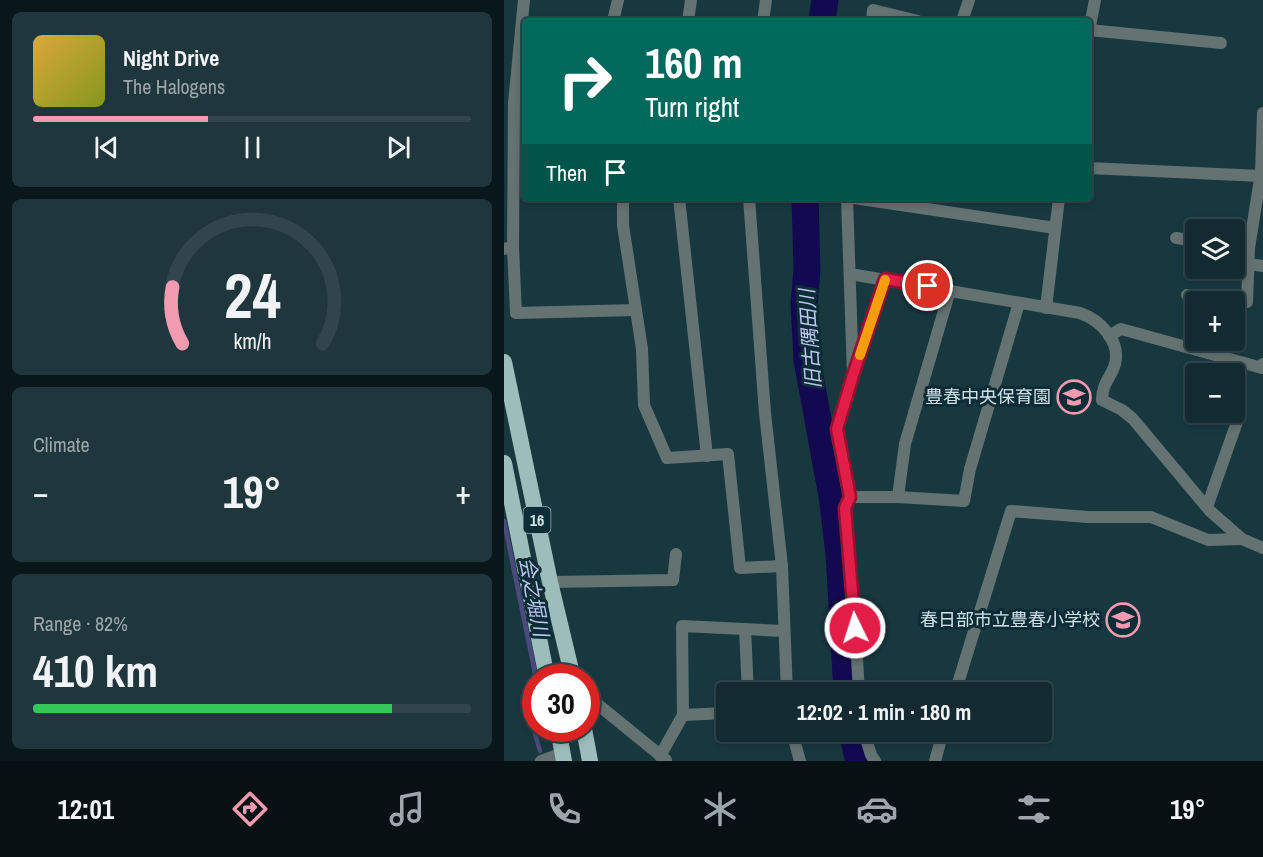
<!DOCTYPE html>
<html lang="en">
<head>
<meta charset="utf-8">
<style>
	:root { --surface:#122a30; --page:#1f363c; --text:#f1f3f6; --muted:#9ca7ab; --line:#31464c; --accent:#f29ab0 }
	body { margin:0; font-family:"Archivo Narrow","Noto Sans JP",sans-serif; background:var(--page); color:var(--text); height:100vh; display:flex; flex-direction:column; font-size:22px; white-space:nowrap }
	* { box-sizing:border-box; margin:0 }
	p { font-size:20px; color:var(--muted) }
	.icon { flex:none; width:33px; height:33px; fill:none; stroke:currentColor; stroke-width:2; stroke-linecap:round; stroke-linejoin:round }
	.map { position:relative; flex:1; overflow:hidden }
	.drawer { display:flex; flex-direction:column; gap:12px; padding:12px; background:#0a171a; width:504px }
	.drawer>* { flex:none }
	.banner { position:absolute; left:18px; top:18px; width:570px; height:183px; border-radius:6px; box-shadow:0 3px 9px #0003,0 0 0 2px var(--line); background:#00695c; color:#fff; overflow:hidden }
	.controls { position:absolute; left:681px; top:219px; display:grid; gap:12px }
	.controls a { display:grid; place-items:center; width:60px; height:60px; border-radius:6px; background:var(--surface); box-shadow:0 3px 9px #0003,0 0 0 2px var(--line); font-size:30px }
	.speed { position:absolute; left:18px; top:664px; display:flex; gap:12px; font-size:30px; font-weight:700; text-align:center }
	.speed>* { display:grid; place-content:center; width:78px; height:78px; border-radius:50%; background:var(--surface); box-shadow:0 3px 9px #0003,0 0 0 2px var(--line); line-height:1 }
	.speed .limit { border:9px solid #d22; background:#fff; color:#111 }
	.pin { position:absolute; display:grid; place-items:center; width:51px; height:51px; color:#fff; margin:-26px; border:3px solid #fff; border-radius:50%; box-shadow:0 2px 6px #0007 }
	.me { position:absolute; width:66px; margin:-33px; rotate:356deg; stroke-linejoin:round; filter:drop-shadow(0 0 4px #0008) }
	.turn { display:flex; align-items:center; gap:21px; height:126px; padding:0 24px; font-size:27px }
	.turn .icon { width:78px; height:78px; stroke-width:2.5 }
	.turn b { display:block; font-size:42px; line-height:51px }
	.then { display:flex; align-items:center; height:57px; padding:0 24px; background:#0003; gap:12px; font-size:22px }
	.big { font-size:45px; font-weight:700; line-height:1.1 }
	.drawer .tile { flex:1; display:flex; flex-direction:column; justify-content:center; gap:9px; min-width:0; padding:0 21px; border-radius:9px; background:var(--page) }
	.drawer .dial { align-items:center; gap:0 }
	.dial svg { height:156px; overflow:visible; fill:none; stroke:var(--line); stroke-width:7; stroke-linecap:round; text-anchor:middle }
	.dial text { fill:var(--text); stroke:none }
	.song { display:flex; align-items:center; gap:18px }
	.cover { width:72px; height:72px; border-radius:9px; background:linear-gradient(135deg,hsl(40 70% 55%),hsl(70 70% 35%)) }
	.played { height:6px; border-radius:3px; background:linear-gradient(90deg,var(--accent) 40%,var(--line) 40%) }
	.keys { display:flex; justify-content:space-around; direction:ltr }
	.heat { display:flex; justify-content:space-between; align-items:center; font-size:33px; direction:ltr }
	.charge { height:9px; border-radius:4px; background:linear-gradient(90deg,#34c759 82%,var(--line) 0) }
	.trip { position:absolute; left:212px; top:682px; width:336px; height:60px; border-radius:6px; background:var(--surface); box-shadow:0 3px 9px #0003,0 0 0 2px var(--line); font-weight:700; line-height:60px; text-align:center }
	.tab-bar { display:flex; height:96px; justify-content:space-around; align-items:center; background:#071113; color:var(--muted) }
	.tab-bar .icon { width:42px; height:42px }
	.tab-bar .active { color:var(--accent) }
	.tab-bar b { font-size:27px; color:var(--text) }
	main { display:flex; flex:1; min-height:0 }
	.map>svg:first-child { display:block }
	.lines { fill:none; stroke-linecap:round; stroke-linejoin:round }
	.stream { stroke:#4b4a7e; stroke-width:4.5 }
	.river { stroke:#120951; stroke-width:27 }
	.minor { stroke:#647271; stroke-width:12 }
	.trunk { stroke:#9cbeba; stroke-width:16 }
	.route-casing { stroke:#92132f; stroke-width:15 }
	.route { stroke:#e11d48; stroke-width:10 }
	.slow { stroke:#f59e0b; stroke-width:10 }
	.labels { text-anchor:middle; stroke-width:6; stroke-linejoin:round; paint-order:stroke }
	.shield { fill:#0d2d36; stroke:#95abb1; stroke-width:1.5 }
	.shield-label { font-size:16px; font-weight:bold; fill:#cfe1e6 }
	.poi-label { font-size:18px; fill:#cfe1e6; stroke:#0d2d36; text-anchor:end }
	.water-label { font-size:20px; font-style:italic; fill:#bec6f1; stroke:#0d2d36 }
</style>
</head>
<body>
<main>
<section class="drawer">
<div class="tile">
<div class="song"><i class="cover"></i><div><b>Night Drive</b><p>The Halogens</p></div></div>
<div class="played"></div>
<div class="keys"><svg class="icon" aria-label="previous" viewBox="0 0 24 24"><path d="M18 5L8 12l10 7zM5 5v14"/></svg><svg class="icon" aria-label="pause" viewBox="0 0 24 24"><path d="M8 5v14M16 5v14"/></svg><svg class="icon" aria-label="next" viewBox="0 0 24 24"><path d="M6 5l10 7-10 7zM19 5v14"/></svg></div>
</div>
<div class="tile dial"><svg viewBox="0 0 100 80">
<path d="M14 69A42 42 0 1 1 86 69"/>
<path d="M14 69A42 42 0 0 1 9 40" stroke="#f29ab0"/>
<text x="50" y="56" font-size="32" font-weight="700">24</text>
<text x="50" y="72" font-size="11">km/h</text>
</svg></div>
<div class="tile"><p>Climate</p>
<div class="heat"><a>−</a><b class="big">19°</b><a>+</a></div>
</div>
<div class="tile"><p>Range · 82%</p><b class="big">410 km</b><div class="charge"></div></div>
</section>
<div class="map">
<svg width="759" height="761" viewBox="0 0 759 761">
	<rect width="100%" height="100%" fill="#183840"/>
	<g class="lines">
		<g class="stream">
			<path d="M0 521 32 678"/>
			<path d="M32 712 30 730 36 751"/>
		</g>
		<g class="river">
			<path d="M318 21 321 0"/>
			<path d="M301 198 303 270 300 304 303 360 328 496 335 553 343 693"/>
			<path d="M348 732 351 745 355 761"/>
		</g>
		<g class="minor">
			<path d="M109 21 114 0"/>
			<path d="M184 21 187 0"/>
			<path d="M259 21 262 0"/>
			<path d="M368 21 369 10 414 21"/>
			<path d="M458 21 465 0"/>
			<path d="M585 30 717 43"/>
			<path d="M585 31 591 0"/>
			<path d="M585 168 757 176"/>
			<path d="M119 198V225L138 349 140 405 163 458 224 454 236 568 278 566"/>
			<path d="M175 198 203 456"/>
			<path d="M245 198 261 413 278 566 283 693"/>
			<path d="M343 198 349 375 334 429 347 497 341 508 350 606 355 693"/>
			<path d="M350 198 551 228"/>
			<path d="M672 238 692 241"/>
			<path d="M730 246 745 248"/>
			<path d="M9 247 12 313 132 310"/>
			<path d="M0 249 9 247 10 103 20 0"/>
			<path d="M745 264 759 266"/>
			<path d="M346 274 576 313C596 320 617 341 611 364 607 378 598 383 598 400L618 410 629 419 706 511 738 539 759 548"/>
			<path d="M683 295 743 302 745 248 757 173 759 113"/>
			<path d="M542 308 555 198"/>
			<path d="M605 336 617 329 758 368 759 364"/>
			<path d="M352 365 381 279"/>
			<path d="M347 497H394L460 501 466 469 515 303"/>
			<path d="M394 497 401 444 446 290"/>
			<path d="M703 507 733 422"/>
			<path d="M46 582 169 580 172 554"/>
			<path d="M241 629 244 693"/>
			<path d="M451 693 507 511 584 517H647L704 540 738 539"/>
			<path d="M82 705 92 703 162 760"/>
			<path d="M179 715 222 713"/>
			<path d="M288 732 296 761"/>
			<path d="M360 732 367 755 371 761"/>
			<path d="M156 756 179 715 178 626 280 631"/>
			<path d="M37 761 58 753"/>
			<path d="M431 761 439 732"/>
		</g>
		<g class="trunk">
			<path d="M0 362 46 582 69 678"/>
			<path d="M0 463 43 678"/>
			<path d="M54 729 60 761"/>
			<path d="M80 729 86 761"/>
		</g>
	</g>
	<g class="lines">
		<g class="route-casing">
			<path id="route" d="M351 628 341 508 346 497 333 429 349 375 381 279 424 286"/>
		</g>
		<use href="#route" class="route"/>
		<path class="slow" d="M356 355 381 280"/>
	</g>
	<defs>
		<g id="school-ring" transform="scale(1.725)"><circle r="9.5" fill="#0d2d36" stroke="#f29ab0" stroke-width="1.5"/><path d="M0-5L7-2L0 1L-7-2ZM-4 1L0 2.5L4 1V4Q0 6-4 4Z" fill="#f29ab0"/></g>
	</defs>
	<g fill-rule="evenodd">
		<use href="#school-ring" x="570" y="397"/>
		<use href="#school-ring" x="619" y="620"/>
	</g>
	<g class="labels">
		<rect class="shield" x="19.5" y="507" width="27" height="26" rx="4.5"/>
		<g class="shield-label">
			<text x="33" y="526">16</text>
		</g>
		<g class="poi-label">
			<text x="547" y="403">豊春中央保育園</text>
			<text x="596" y="626">春日部市立豊春小学校</text>
		</g>
		<g class="water-label">
			<text transform="translate(306 339) rotate(-94)" y="7">旧古隅田川</text>
			<text transform="translate(30 597) rotate(79)" y="7">会之堀川</text>
		</g>
	</g>
</svg>
<div class="controls">
<a><svg class="icon" aria-label="layers" viewBox="0 0 24 24"><path d="M12 4l9 5-9 5-9-5zM3 14l9 5 9-5"/></svg></a>
<a>+</a>
<a>−</a>
</div>
<div class="speed"><div class="limit">30</div></div>
<div class="pin" style="left:424px;top:286px;background:#d93025"><svg class="icon" aria-label="arrive" viewBox="0 0 24 24"><path d="M6 21V4h12l-3 4 3 4H6"/></svg></div>
<svg class="me" style="left:351px;top:628px" viewBox="-20 -20 40 40"><circle r="17" fill="#e11d48" stroke="#fff" stroke-width="3"/><path d="M0-11L8 9 0 5-8 9z" fill="#fff"/></svg>
<div class="trip">12:02 · 1 min · 180 m</div>
<div class="banner">
<div class="turn"><svg class="icon" aria-label="right" viewBox="0 0 24 24"><path d="M7 20v-9h11M14 6l5 5-5 5"/></svg><div><b>160 m</b>Turn right</div></div>
<div class="then">Then<svg class="icon" aria-label="arrive" viewBox="0 0 24 24"><path d="M6 21V4h12l-3 4 3 4H6"/></svg></div>
</div>
</div>
</main>
<nav class="tab-bar">
<b>12:01</b>
<svg class="icon active" aria-label="directions" viewBox="0 0 24 24"><path d="M12 3l9 9-9 9-9-9zM9 14v-3h6M13 9l2 2-2 2"/></svg>
<svg class="icon" aria-label="music" viewBox="0 0 24 24"><path d="M9 18V5l10-2v13"/><circle cx="6" cy="18" r="3"/><circle cx="16" cy="16" r="3"/></svg>
<svg class="icon" aria-label="phone" viewBox="0 0 24 24"><path d="M5 4h4l2 5-3 2q2 4 5 5l2-3 5 2v4C11 20 4 13 5 4z"/></svg>
<svg class="icon" aria-label="climate" viewBox="0 0 24 24"><path d="M12 3v18M4 7l16 10M4 17L20 7"/></svg>
<svg class="icon" aria-label="car" viewBox="0 0 24 24"><path d="M5 17H2v-5l4-1 3-4h7l3 4 3 1v5h-3M9 17h6M6 11h13"/><circle cx="7" cy="17" r="2"/><circle cx="17" cy="17" r="2"/></svg>
<svg class="icon" aria-label="filters" viewBox="0 0 24 24"><path d="M4 7h16M4 17h16"/><circle cx="9" cy="7" r="2"/><circle cx="15" cy="17" r="2"/></svg>
<b>19°</b>
</nav>
</body>
</html>
